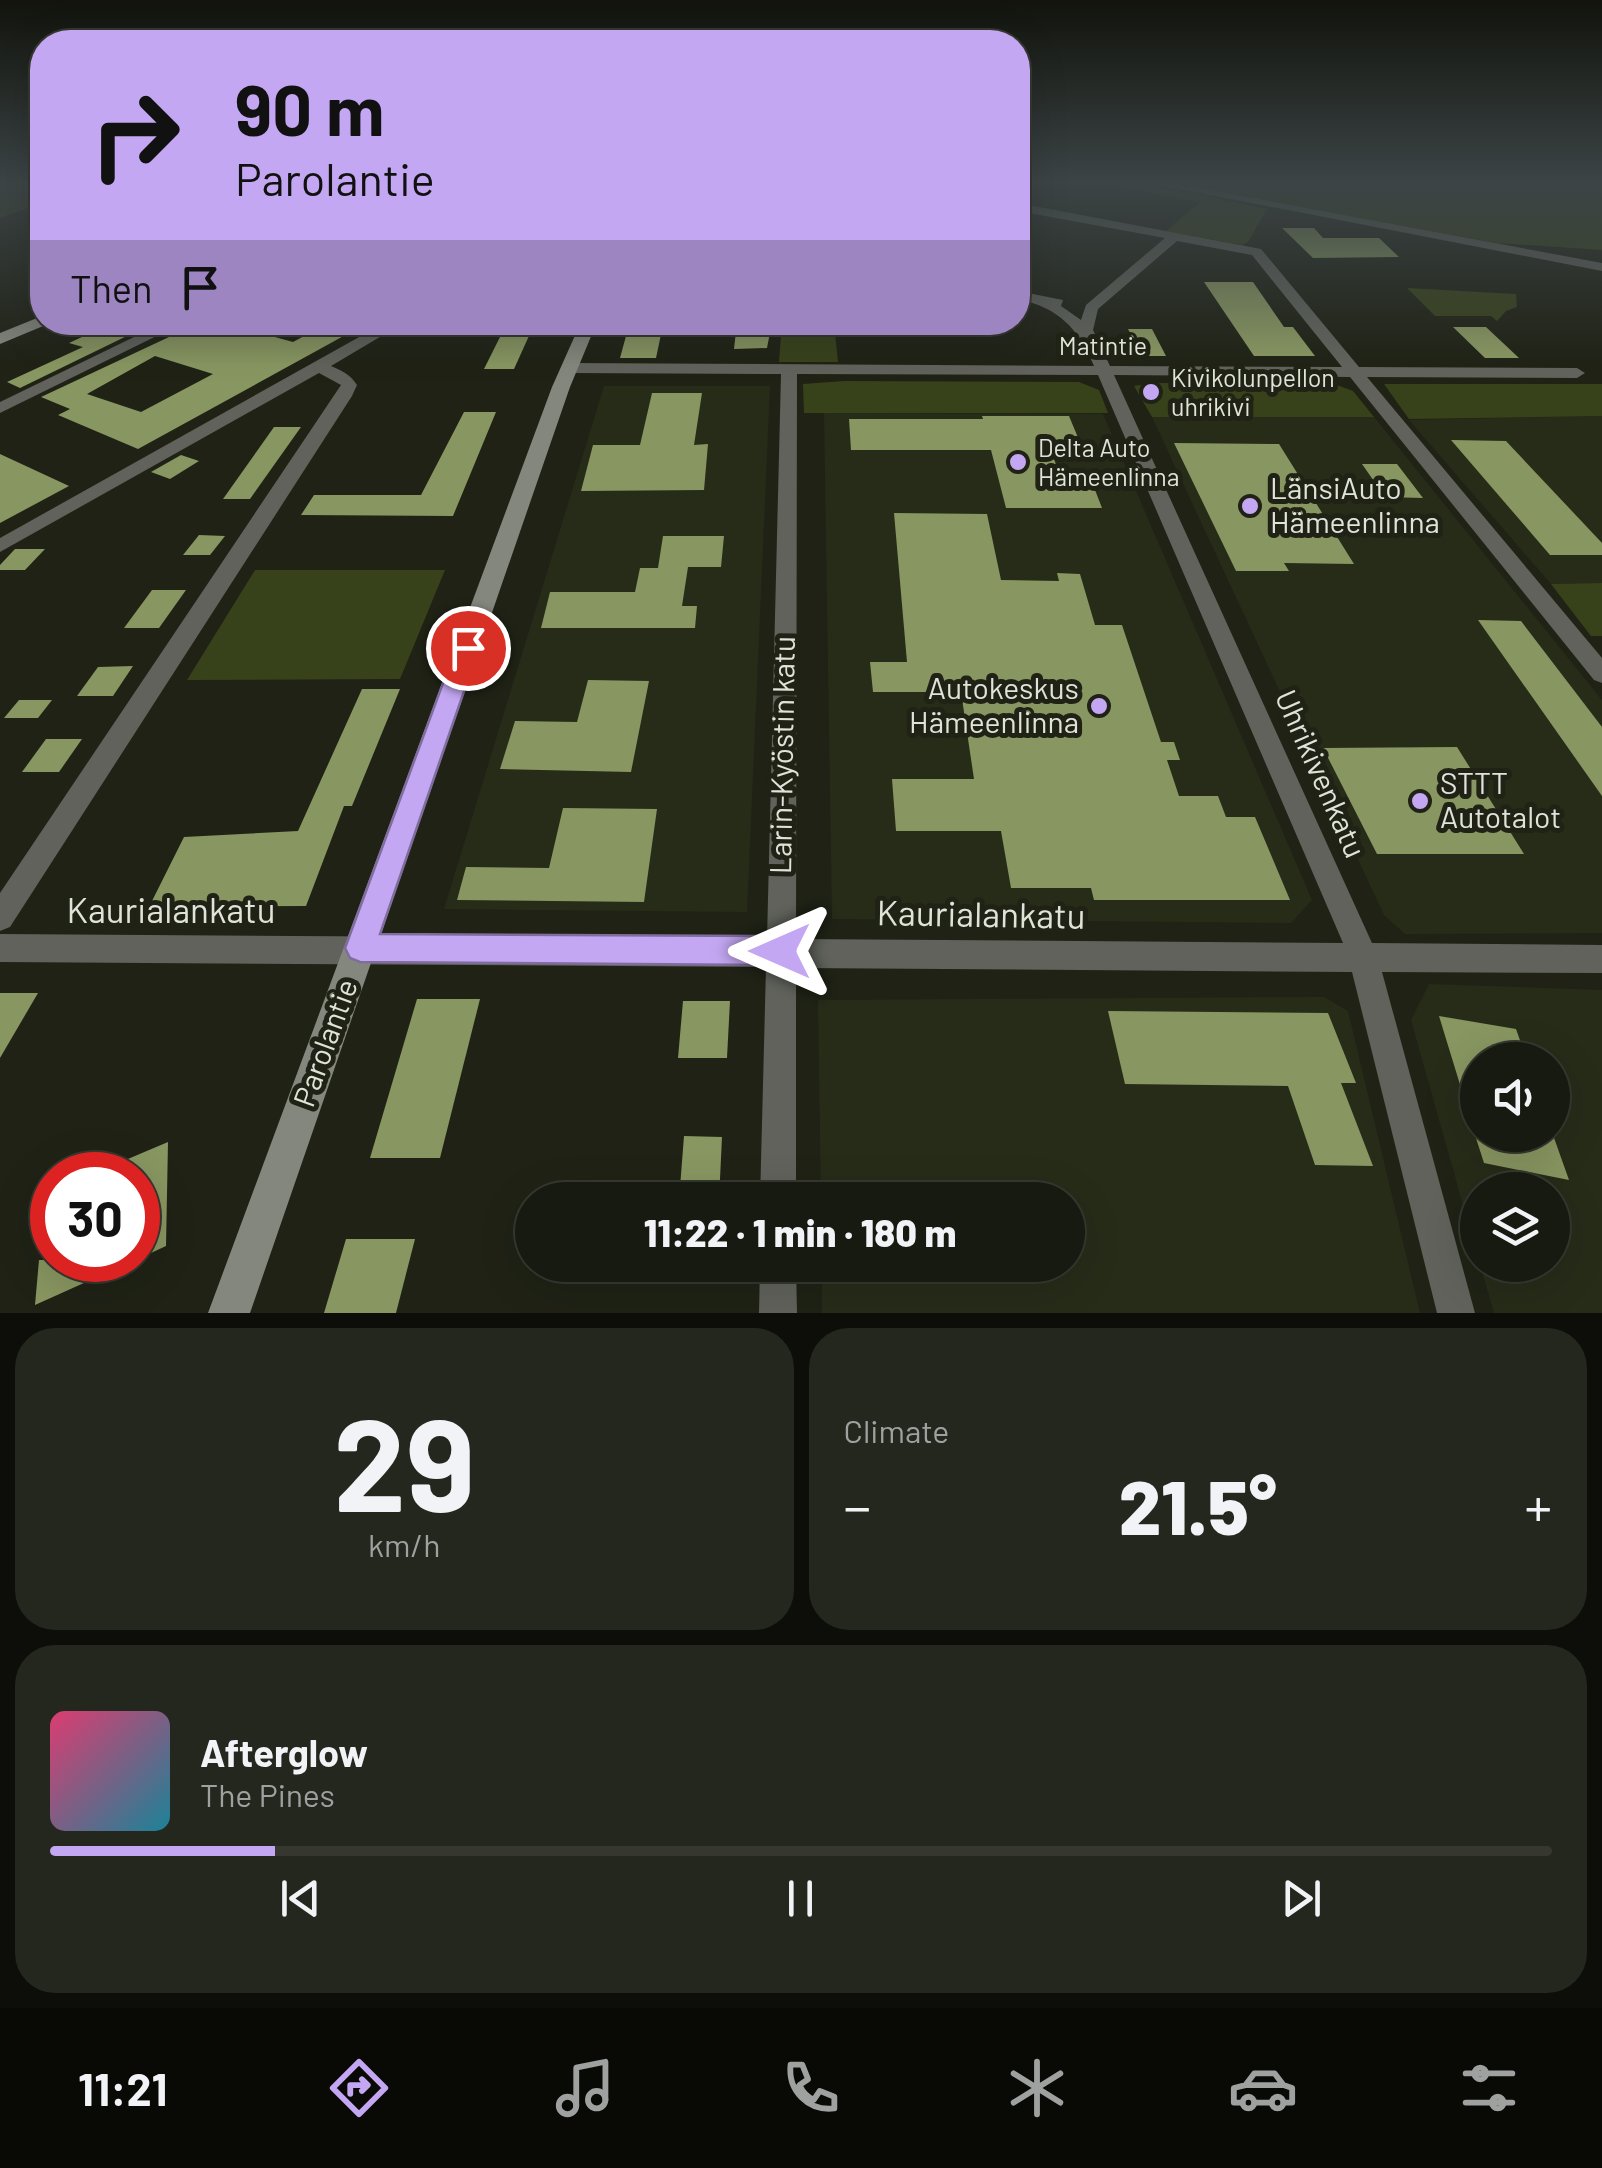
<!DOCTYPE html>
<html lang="en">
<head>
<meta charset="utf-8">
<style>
	:root { --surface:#171a10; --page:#24271e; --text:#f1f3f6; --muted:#9ea19f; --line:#363830; --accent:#c3a7f2 }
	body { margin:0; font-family:Barlow,sans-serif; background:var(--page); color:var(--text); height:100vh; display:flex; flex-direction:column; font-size:38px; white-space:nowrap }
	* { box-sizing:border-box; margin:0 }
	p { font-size:32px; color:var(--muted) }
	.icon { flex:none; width:55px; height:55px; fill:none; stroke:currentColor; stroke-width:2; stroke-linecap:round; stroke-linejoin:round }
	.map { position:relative; height:1313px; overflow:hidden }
	.details { display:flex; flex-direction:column; gap:15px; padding:15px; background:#0d0e09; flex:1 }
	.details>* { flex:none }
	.guide { position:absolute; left:30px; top:30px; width:1000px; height:305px; border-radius:40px; box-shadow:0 10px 40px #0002,0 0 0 2px var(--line); background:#c3a7f2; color:#111; overflow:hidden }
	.fabs { position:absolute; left:1460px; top:1042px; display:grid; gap:20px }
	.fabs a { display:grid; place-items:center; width:110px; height:110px; border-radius:50%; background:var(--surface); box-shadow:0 10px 40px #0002,0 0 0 2px var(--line); font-size:50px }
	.speed { position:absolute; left:30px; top:1152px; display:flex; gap:20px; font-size:50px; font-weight:700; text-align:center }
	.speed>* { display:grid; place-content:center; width:130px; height:130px; border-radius:50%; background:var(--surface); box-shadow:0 10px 40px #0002,0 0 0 2px var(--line); line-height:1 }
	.speed .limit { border:15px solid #d22; background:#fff; color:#111 }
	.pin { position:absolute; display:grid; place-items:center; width:85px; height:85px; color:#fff; margin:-42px; border:5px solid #fff; border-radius:50%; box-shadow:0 2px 10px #0007 }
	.me { position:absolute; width:110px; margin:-55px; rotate:270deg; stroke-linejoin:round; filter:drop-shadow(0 0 8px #0008) }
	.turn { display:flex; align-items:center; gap:35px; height:210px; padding:0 40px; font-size:45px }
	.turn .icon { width:130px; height:130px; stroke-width:2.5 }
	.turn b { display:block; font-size:70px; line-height:85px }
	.then { display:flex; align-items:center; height:95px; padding:0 40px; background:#0003; gap:20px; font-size:38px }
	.big { font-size:75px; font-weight:800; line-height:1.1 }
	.details .widget { flex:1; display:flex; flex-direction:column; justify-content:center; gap:15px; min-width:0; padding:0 35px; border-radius:40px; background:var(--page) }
	.details .dial { align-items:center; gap:0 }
	.dial b { font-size:130px; line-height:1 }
	.song { display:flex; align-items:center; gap:30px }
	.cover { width:120px; height:120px; border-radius:15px; background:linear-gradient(135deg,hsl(340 70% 55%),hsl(190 70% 35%)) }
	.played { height:10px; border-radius:5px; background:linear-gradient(90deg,var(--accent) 15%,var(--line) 15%) }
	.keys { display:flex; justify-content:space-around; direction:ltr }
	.heat { display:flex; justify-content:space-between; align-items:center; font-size:55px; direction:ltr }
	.details .tiles { flex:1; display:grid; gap:15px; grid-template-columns:1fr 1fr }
	.widget:last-child { grid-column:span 2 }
	.trip { position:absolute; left:515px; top:1182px; width:570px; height:100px; border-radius:50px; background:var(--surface); box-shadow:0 10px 40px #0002,0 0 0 2px var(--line); font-weight:800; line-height:100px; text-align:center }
	.menu { display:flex; height:160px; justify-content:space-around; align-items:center; background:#090a06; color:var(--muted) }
	.menu .icon { width:70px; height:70px }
	.menu .current { color:var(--accent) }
	.menu b { font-size:45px; color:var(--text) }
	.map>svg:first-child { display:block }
	.built { fill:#272c19; fill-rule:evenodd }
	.green { fill:#38421a }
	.building { fill:#889661; fill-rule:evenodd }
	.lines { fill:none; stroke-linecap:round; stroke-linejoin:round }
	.minor { fill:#60625b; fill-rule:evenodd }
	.secondary { fill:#84877d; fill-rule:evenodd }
	.route { fill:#c3a7f2; stroke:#7f6d9d; stroke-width:2.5 }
	.poi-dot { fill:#c3a7f2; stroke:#1f2215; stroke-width:4 }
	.labels { text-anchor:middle; stroke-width:10; stroke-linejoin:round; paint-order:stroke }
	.far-street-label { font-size:25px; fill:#e0e3da; stroke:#1f2215 }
	.far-poi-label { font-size:25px; fill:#e0e3da; stroke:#1f2215; text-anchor:start }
	.poi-label { font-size:30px; fill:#e0e3da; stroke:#1f2215; text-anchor:start }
	.street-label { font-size:30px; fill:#e0e3da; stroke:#1f2215 }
	.near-street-label { font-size:35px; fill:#e0e3da; stroke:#1f2215 }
</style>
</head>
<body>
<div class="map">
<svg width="1602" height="1313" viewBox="0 0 1602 1313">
	<rect width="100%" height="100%" fill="#1f2215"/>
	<g class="built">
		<path d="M604 386H770L747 912 444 909Z"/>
		<path d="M824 413 1103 414 1312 900 1291 923 832 919Z"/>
		<path d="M1602 416V583L1551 584 1409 420Z"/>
		<path d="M1152 417H1374L1602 700V933L1405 934 1384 915Z"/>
		<path d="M1429 984 1602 990V1313H1494L1480 1265H1552V1190H1478L1477 1255 1411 1020ZM1478 1060H1552V1135H1478Z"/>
		<path d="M1324 997 1348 1011 1420 1313H822V1265H1068V1200H821L818 1000Z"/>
	</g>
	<g class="green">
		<path d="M0 181H42V203L0 218Z"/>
		<path d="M1084 181H1132L1267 209 1248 242 1242 245 1166 231 1200 202Z"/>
		<path d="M1158 181H1602V250L1497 243Z"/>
		<path d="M1407 288 1516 294 1517 307 1506 311 1497 321 1491 316H1435Z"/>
		<path d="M782 323H834L838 362H779Z"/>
		<path d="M844 381 1079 382 1099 390 1108 413H804L803 384Z"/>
		<path d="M1152 383 1334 384 1353 391 1374 417H1152L1134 386Z"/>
		<path d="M1384 384H1602V416L1409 419Z"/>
		<path d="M255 570H445L400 679 187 680Z"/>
		<path d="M1602 583V636H1591L1551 584Z"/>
	</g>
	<g class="building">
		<path d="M1282 228H1314L1323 238H1379L1399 257 1313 258Z"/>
		<path d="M1204 282H1253L1284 327H1293L1315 356H1254Z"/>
		<path d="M201 322 235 326 293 342 330 322H369L138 449 58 415 70 409 41 397ZM155 356 213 374 141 412 87 394Z"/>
		<path d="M737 322H772L767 348 734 349Z"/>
		<path d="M110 324 135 332 20 388 7 382 83 347 69 343Z"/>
		<path d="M629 325H663L656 358H620Z"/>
		<path d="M505 327H533L514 369H484Z"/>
		<path d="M1453 327H1486L1519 358H1485Z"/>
		<path d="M1128 329H1152L1166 356H1142Z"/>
		<path d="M652 393H702L694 445 708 444 704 490 581 491 593 445H640Z"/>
		<path d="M464 412H496L453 516 301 515 314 495H421Z"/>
		<path d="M982 416H1069L1079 440H1048L1060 477H1090L1102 508H1006L991 450H851L849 419H983Z"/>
		<path d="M274 427H301L250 499H223Z"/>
		<path d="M1451 440 1506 441 1602 543V555H1550Z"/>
		<path d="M1174 443 1279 444 1354 564 1284 563 1289 571H1236Z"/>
		<path d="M0 454 69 486 0 523Z"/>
		<path d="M181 455 199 461 170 479 151 472Z"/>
		<path d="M1362 464H1397L1423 498 1385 497Z"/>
		<path d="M894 513 987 514 1001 580 1059 581 1057 573 1080 574 1095 625H1122L1161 742H1174L1180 760H1167L1179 796H1218L1226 817H1255L1290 900H1094L1091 888H1011L1001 831H896L892 779H974L961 692H873L870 662H907Z"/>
		<path d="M199 535 225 536 210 555H183Z"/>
		<path d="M663 536H724L721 567H688L682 606H697L695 628H541L550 592H635L640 568H658Z"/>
		<path d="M15 549H45L25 570H0V565Z"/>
		<path d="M152 590H186L159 628H124Z"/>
		<path d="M1478 620 1521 621 1602 727V796Z"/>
		<path d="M133 666 113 696H77L98 667Z"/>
		<path d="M588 680 649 681 631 772 500 769 515 721 577 722Z"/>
		<path d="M362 689H400L352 806H344L306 906 149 907 184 837 298 831Z"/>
		<path d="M19 700H52L38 718H4Z"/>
		<path d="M46 739H82L59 772H22Z"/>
		<path d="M1457 747 1524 854H1377L1323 748Z"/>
		<path d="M563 808 657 809 644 902 457 900 466 867 549 868Z"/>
		<path d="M0 993H38L0 1058Z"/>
		<path d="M417 999H480L440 1158H370Z"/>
		<path d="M683 1001H730L727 1058H678Z"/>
		<path d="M1108 1011 1328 1013 1356 1083H1341L1373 1166 1315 1165 1288 1086 1125 1084Z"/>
		<path d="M1439 1016 1516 1029 1527 1060H1478V1127H1473Z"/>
		<path d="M1475 1135H1553L1569 1180 1484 1163Z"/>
		<path d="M684 1136 722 1137 719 1200H679Z"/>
		<path d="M168 1142 166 1246 138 1259V1175H90Z"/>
		<path d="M346 1239H415L396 1313H324Z"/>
		<path d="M39 1260H135L35 1305Z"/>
	</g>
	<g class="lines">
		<g class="minor">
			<path d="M1138 181H1162L1602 263V271Z"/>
			<path d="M1018 203 1261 249 1359 367 1577 368 1585 373 1577 378 1367 377 1602 658V683L1594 680 1350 377 1114 375 1372 943 1602 945V973L1382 972 1475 1313H1437L1352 972 796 968V1200H760L766 967 0 962V934L767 939 781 374 569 373 561 368 569 363 1094 366C1078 328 1059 308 1018 299V291L1063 300 1061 306 1081 320 1086 305 1165 238 1018 211ZM1177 241 1252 255 1342 367 1110 366 1093 330 1098 309ZM797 374 1098 375 1343 943 796 939Z"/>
			<path d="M165 322H185L0 413V402Z"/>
			<path d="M386 322H405L331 366C342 371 350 374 357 385L352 396 10 927 0 931V893L341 385 319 373 0 552V538Z"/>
			<path d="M760 1265H796L797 1313H759Z"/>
		</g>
		<g class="secondary">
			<path d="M42 316V322L48 324 0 344V333Z"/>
			<path d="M581 322H597L570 387 250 1313H208L552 387Z"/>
		</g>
	</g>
	<linearGradient id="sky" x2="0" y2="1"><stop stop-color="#11130c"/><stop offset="0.5" stop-color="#3c4446"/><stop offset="1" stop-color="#3c4446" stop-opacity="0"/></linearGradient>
	<rect width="1602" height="365" fill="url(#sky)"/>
	<path class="route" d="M468 640 479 648 380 934 780 936 791 941 795 951 791 961 780 965 360 962 350 958 345 948 456 648Z"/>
	<g class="poi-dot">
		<circle cx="1151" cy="392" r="10"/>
		<circle cx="1018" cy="462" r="10"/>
		<circle cx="1250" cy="506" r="10"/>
		<circle cx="1099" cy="706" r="10"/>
		<circle cx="1420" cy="801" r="10"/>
	</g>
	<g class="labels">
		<g class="far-street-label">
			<text x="1103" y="355">Matintie</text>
		</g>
		<g class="far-poi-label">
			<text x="1171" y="387">Kivikolunpellon<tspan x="1171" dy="29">uhrikivi</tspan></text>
			<text x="1038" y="457">Delta Auto<tspan x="1038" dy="29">Hämeenlinna</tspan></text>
		</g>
		<g class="poi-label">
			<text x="1270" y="499">LänsiAuto<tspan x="1270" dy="34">Hämeenlinna</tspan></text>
			<text x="1079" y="699" text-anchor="end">Autokeskus<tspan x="1079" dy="34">Hämeenlinna</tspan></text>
			<text x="1440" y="794">STTT<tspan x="1440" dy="34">Autotalot</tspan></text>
		</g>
		<g class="street-label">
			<text transform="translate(783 755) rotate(-89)" y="10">Larin-Kyöstin katu</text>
			<text transform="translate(1320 774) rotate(66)" y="10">Uhrikivenkatu</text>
			<text transform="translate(326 1043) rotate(-70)" y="10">Parolantie</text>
		</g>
		<g class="near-street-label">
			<text x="171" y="923">Kaurialankatu</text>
			<text transform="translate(981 915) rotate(1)" y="12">Kaurialankatu</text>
		</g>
	</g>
</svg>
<div class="fabs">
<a><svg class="icon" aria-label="sound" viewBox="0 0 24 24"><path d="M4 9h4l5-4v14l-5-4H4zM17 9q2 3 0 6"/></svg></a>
<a><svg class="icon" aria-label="layers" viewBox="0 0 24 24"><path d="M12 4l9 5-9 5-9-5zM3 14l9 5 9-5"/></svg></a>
</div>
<div class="speed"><div class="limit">30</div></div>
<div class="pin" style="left:468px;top:648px;background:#d93025"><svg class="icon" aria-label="arrive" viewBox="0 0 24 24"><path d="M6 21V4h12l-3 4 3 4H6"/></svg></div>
<svg class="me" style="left:780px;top:951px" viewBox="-20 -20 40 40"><path d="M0-17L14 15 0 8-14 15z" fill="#c3a7f2" stroke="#fff" stroke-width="4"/></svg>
<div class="trip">11:22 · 1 min · 180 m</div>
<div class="guide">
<div class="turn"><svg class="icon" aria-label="right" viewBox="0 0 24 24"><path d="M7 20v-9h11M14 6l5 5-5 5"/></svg><div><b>90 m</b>Parolantie</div></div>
<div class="then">Then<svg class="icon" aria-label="arrive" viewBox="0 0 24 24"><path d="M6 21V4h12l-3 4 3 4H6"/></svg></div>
</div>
</div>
<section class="details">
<div class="tiles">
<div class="widget dial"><b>29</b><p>km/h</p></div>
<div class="widget"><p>Climate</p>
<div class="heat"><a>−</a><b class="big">21.5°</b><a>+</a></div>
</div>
<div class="widget">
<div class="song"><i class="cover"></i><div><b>Afterglow</b><p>The Pines</p></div></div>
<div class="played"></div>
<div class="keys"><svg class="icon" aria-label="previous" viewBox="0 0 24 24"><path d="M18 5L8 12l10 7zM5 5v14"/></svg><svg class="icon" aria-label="pause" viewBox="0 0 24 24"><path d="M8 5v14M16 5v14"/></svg><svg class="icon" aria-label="next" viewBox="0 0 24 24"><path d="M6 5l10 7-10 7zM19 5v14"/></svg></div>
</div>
</div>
</section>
<nav class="menu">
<b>11:21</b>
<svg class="icon current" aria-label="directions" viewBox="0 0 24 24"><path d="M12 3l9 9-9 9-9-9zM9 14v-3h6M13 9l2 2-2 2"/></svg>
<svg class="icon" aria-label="music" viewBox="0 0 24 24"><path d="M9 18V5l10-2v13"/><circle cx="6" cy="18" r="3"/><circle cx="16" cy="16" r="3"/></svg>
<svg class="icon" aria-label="phone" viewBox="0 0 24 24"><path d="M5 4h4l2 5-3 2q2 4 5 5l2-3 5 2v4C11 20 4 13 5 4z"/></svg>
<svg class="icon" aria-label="climate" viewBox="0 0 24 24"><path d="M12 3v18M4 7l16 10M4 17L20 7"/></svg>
<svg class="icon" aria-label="car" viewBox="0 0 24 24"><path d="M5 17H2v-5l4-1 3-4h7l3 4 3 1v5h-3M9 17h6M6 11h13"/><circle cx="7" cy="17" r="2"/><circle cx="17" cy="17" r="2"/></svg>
<svg class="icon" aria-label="filters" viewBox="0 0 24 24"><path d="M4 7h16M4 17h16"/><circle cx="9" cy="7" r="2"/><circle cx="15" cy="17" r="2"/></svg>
</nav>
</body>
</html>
